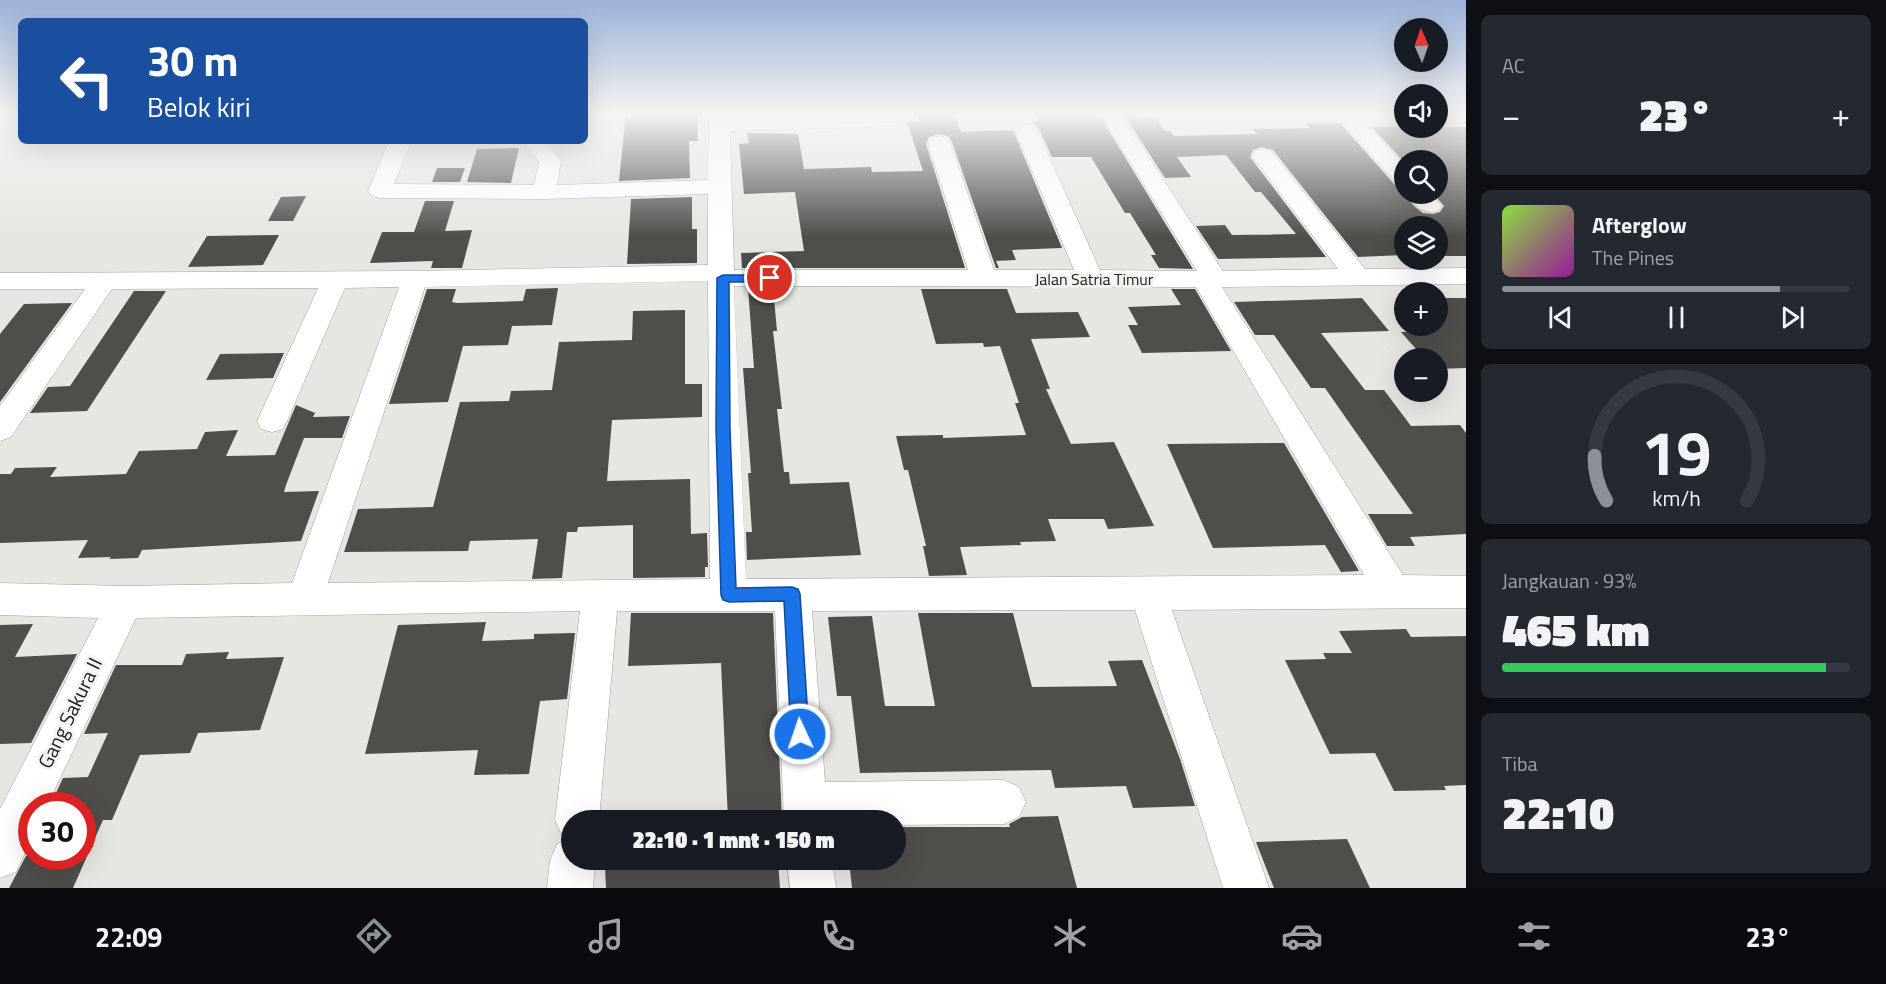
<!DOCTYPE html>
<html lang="id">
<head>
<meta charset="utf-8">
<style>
	:root { --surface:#171b24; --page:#242831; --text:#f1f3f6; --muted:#9ea1a6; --line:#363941; --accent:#8c9099 }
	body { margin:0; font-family:"Titillium Web",sans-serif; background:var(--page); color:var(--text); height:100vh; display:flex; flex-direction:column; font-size:22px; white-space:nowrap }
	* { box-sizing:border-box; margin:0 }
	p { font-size:20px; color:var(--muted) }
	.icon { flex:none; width:33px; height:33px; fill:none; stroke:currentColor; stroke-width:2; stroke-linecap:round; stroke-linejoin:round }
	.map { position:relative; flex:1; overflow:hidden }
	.drawer { display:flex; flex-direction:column; gap:15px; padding:15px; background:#0d0f14; width:420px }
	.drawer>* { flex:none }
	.top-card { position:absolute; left:18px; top:18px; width:570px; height:126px; border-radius:9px; box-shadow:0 6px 24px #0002; background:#1a4fa0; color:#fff; overflow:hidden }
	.needle { width:39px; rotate:358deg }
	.tools { position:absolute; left:1394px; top:18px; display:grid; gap:12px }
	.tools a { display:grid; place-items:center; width:54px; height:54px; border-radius:50%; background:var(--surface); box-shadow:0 6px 24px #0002; font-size:30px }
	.speed { position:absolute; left:18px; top:792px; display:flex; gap:12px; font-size:30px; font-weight:700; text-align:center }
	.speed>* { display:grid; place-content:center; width:78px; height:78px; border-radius:50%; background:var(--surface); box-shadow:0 6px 24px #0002; line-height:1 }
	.speed .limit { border:9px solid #d22; background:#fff; color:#111 }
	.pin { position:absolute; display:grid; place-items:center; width:51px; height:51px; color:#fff; margin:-26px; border:3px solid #fff; border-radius:50%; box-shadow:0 2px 6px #0007 }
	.me { position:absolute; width:66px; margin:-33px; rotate:357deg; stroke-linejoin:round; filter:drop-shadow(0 0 4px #0008) }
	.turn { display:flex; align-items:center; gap:21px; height:126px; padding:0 30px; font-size:27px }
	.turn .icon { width:78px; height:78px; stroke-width:2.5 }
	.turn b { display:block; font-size:42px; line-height:51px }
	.big { font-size:45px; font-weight:800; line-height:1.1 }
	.drawer .tile { flex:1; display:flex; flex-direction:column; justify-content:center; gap:9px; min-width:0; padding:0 21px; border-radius:9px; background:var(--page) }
	.drawer .dial { align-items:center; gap:0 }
	.dial svg { height:156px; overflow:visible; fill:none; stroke:var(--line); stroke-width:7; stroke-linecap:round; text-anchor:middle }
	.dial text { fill:var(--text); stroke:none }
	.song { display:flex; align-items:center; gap:18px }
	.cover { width:72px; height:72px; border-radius:9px; background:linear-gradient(135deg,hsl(90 70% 55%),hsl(300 70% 35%)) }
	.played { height:6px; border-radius:3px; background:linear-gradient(90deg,var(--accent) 80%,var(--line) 80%) }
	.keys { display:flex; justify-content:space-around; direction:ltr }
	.heat { display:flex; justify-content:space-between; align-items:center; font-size:33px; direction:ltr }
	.charge { height:9px; border-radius:4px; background:linear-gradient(90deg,#34c759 93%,var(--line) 0) }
	.trip { position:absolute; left:561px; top:810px; width:345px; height:60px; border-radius:30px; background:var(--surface); box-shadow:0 6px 24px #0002; font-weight:800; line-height:60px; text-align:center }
	.tabs { display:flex; height:96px; justify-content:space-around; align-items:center; background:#090b0e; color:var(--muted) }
	.tabs .icon { width:42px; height:42px }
	.tabs .current { color:var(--accent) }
	.tabs b { font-size:27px; color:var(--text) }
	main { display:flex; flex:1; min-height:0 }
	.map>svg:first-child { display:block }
	.building { fill:#4f4e4b }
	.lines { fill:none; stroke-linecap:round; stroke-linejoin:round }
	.minor-casing { stroke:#a1a19d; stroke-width:1 }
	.minor { fill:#fff; fill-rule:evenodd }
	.route { fill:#1a73e8; stroke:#114b97; stroke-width:1.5 }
	.labels { text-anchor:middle; stroke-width:6; stroke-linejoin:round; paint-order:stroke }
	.street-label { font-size:16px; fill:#21211f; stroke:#f3f3ef }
	.near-street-label { font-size:20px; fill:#21211f; stroke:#f3f3ef }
</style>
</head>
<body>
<main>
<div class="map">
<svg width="1466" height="888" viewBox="0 0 1466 888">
	<rect width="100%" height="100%" fill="#e6e6e2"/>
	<g class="building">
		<path d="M626 113H697L698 141H689L690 178 619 181Z"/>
		<path d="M917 113H953L961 132 1013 130 1062 248 1012 250 1016 260 996 261 999 268H996L952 142 948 136 938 134 929 137 926 144 965 268H742L741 253 804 251 795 192 744 194 739 144 749 143 747 133 798 134 804 169 871 167 872 172 923 171 907 122H920Z"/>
		<path d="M1034 113H1098L1193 269 1159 268 1151 255H1156L1130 213H1125L1091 157H1052L1039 129 1031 121H1038Z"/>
		<path d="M1123 113H1137V117L1154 116 1165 131H1170L1174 136 1257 134 1252 129 1310 128 1305 123H1340L1394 184 1404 187V194L1415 207 1423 213 1433 214 1440 212 1444 206 1434 194H1437V160L1404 162 1372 127H1466V256H1437V226H1404V255L1358 257 1273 150 1262 147 1253 150 1250 157 1326 257 1218 259 1196 226 1225 225 1232 235 1296 234 1261 192H1255L1226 155 1177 157 1191 177 1165 178Z"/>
		<path d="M519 148 511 183 467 182 477 149Z"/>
		<path d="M437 168H465L460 182H432Z"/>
		<path d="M306 196 293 221H268L281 197Z"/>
		<path d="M692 197V229H697V263L627 264 631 199Z"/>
		<path d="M425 201H454L445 231 472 230 462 268H431L433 261 370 263 382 232H414Z"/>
		<path d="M279 235 263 265 188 267 207 236Z"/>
		<path d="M558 288 552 325 512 326 508 345 463 346 448 402 389 404 427 289H456L452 302 457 303 523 301 526 289Z"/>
		<path d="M748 288H773L777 331H773L782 409H777L784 472H789L790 484 849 482 861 555 747 560 746 532H752L748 473H751L743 368H754Z"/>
		<path d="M921 289H1007L1016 313 1078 312 1090 337 1031 339 1050 389H1046L1071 444 1114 442 1154 526 1108 529 1104 519H1048L1056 541 1020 542 1021 545 960 547 967 575 929 576 923 546H926L908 470H904L896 436 943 435V438L1026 435 1015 403H1019L1000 346 984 347 983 343 936 344Z"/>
		<path d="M1171 289H1195L1231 351 1142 353 1128 325H1138L1128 307 1181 305Z"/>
		<path d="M134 291H166L87 411 30 413 48 387 70 386Z"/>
		<path d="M1362 298 1389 331 1321 333 1365 390H1384L1411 426 1460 425 1466 433V534L1410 537 1415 546H1387L1368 514H1413L1325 388H1311L1274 335H1255L1234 302Z"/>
		<path d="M1437 298H1466V368L1437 369V358H1424L1401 332 1437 330Z"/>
		<path d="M72 303 0 402V334L24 304Z"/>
		<path d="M685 310V384H702V417L612 420 607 481 690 479 691 534 707 533 708 567H705V577L633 578V525L578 527 577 532H567L562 578 532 579 538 539 470 541 468 551 344 552 358 509 433 507 460 402 509 401 511 391 552 390 559 342 632 340 633 311Z"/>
		<path d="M284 353 273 378 206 380 220 354Z"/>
		<path d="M296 405 315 413 313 417 350 416 342 438H304L286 485 284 492 319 491 301 541 142 550 138 558 109 559 111 557 78 558 88 540 0 543V474H11L15 468 57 467 50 477 126 474 139 451 197 449 205 432 238 430 226 456 275 455Z"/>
		<path d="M1284 443 1359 571 1341 572 1325 545 1213 548 1167 444Z"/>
		<path d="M631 613H773L782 820H728L721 663 628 666Z"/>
		<path d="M918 613H1013L1032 687 1117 686 1108 661 1142 660 1180 759 1195 806 1133 808 1126 786 1055 788 1051 770 860 773 851 696H837L828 617 872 616 885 706H935Z"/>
		<path d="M486 622 482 641 534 639V634L575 633 567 699 540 701 529 774 474 775 478 750 365 754 398 625Z"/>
		<path d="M33 624 15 657 77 654 31 743 0 744V625Z"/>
		<path d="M1406 629 1411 637 1466 636V785L1444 786 1446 790 1394 791 1375 753 1330 754 1285 660 1326 659 1323 653H1352L1339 631Z"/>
		<path d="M229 652 226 659 284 657 260 730 198 733 190 753 140 755 112 820H103L73 888H9L26 856H82V806H50L63 778 88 777 108 733 84 734 116 665H182L186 654Z"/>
		<path d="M1058 816 1077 888H852L849 860H896V854H898L897 827H1010L1009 824 1022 817Z"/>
		<path d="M1347 839 1370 888H1274L1256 842Z"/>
		<path d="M778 861 780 888H606L605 869Z"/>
	</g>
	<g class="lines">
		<g class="minor-casing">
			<g id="minor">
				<path d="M709 113H729L730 118 893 114 900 116 903 120 900 124 893 126 730 131 734 270H968L928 143 931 138 939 136 947 138 950 143 994 270H1074L1015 130 1018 125 1026 124 1034 125 1037 130 1100 270 1197 271 1100 113H1120L1223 271 1338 269 1252 156 1255 151 1263 149 1271 151 1365 269 1466 268V284L1222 287 1403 575 1466 576V608L1172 610 1269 888H1223L1135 610 812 611 825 782 1004 780 1019 787 1026 802 1019 817 1004 824 896 825V820H784L775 611H617L599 820H572V860H595L593 888H547L550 860 557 844 570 839 562 835 555 820 580 611 136 618 47 806H32V839L16 872 0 878V809L98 618 0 615V583L125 586 292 583 399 287 345 288 287 421 283 429 272 432 261 429 257 421 318 288 112 289 11 437 0 441V406L85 289H0V273L415 271 708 265V194L544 199 380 198 372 196 368 191 389 141H411L394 184 534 185 539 162 522 141H545L561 161 557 185 708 180ZM708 281 710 579 328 583 425 287ZM734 286 1196 287 1364 575 746 579Z"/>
				<path d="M1396 113 1398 116 1391 123 1367 125 1404 165V185L1396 183 1339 118 1345 113Z"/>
				<path d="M1408 194H1431L1442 206 1438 211C1423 215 1415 206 1408 194Z"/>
				<path d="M787 860H832L836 888H790Z"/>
			</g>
		</g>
		<use href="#minor" class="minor"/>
	</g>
	<linearGradient id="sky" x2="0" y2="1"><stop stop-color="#9bb1d8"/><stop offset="0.48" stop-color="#f4f4f2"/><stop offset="1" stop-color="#f4f4f2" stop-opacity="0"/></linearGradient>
	<rect width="1466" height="237" fill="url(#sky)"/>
	<path class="route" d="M723 275H770L776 278 770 282H729L730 429 736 588 792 587 798 589 800 594 809 734 807 740 800 743 794 740 791 734 784 601 729 602 723 600 721 595 716 429 717 278Z"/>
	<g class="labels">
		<g class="street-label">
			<text x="1094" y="285">Jalan Satria Timur</text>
		</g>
		<g class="near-street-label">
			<text transform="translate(70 713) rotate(-64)" y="7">Gang Sakura II</text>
		</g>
	</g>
</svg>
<div class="tools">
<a><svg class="needle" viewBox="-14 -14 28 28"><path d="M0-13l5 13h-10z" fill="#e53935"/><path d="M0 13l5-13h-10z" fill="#9ea1a6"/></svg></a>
<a><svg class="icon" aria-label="sound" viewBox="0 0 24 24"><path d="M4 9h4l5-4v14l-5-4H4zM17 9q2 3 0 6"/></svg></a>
<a><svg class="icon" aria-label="search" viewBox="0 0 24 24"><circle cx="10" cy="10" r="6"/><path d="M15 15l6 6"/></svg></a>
<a><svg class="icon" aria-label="layers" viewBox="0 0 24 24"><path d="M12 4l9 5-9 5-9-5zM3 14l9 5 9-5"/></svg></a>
<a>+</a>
<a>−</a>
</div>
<div class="speed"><div class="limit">30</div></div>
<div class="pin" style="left:770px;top:278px;background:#d93025"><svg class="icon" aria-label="arrive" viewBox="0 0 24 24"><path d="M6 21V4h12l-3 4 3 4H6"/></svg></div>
<svg class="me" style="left:800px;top:734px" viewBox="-20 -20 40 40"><circle r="17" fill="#1a73e8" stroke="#fff" stroke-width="3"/><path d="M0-11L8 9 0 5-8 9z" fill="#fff"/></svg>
<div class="trip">22:10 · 1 mnt · 150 m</div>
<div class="top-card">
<div class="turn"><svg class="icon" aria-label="left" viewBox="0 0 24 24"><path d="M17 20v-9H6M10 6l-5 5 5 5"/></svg><div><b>30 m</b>Belok kiri</div></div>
</div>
</div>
<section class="drawer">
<div class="tile"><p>AC</p>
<div class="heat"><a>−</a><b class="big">23°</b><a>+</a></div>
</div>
<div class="tile">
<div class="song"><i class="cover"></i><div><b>Afterglow</b><p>The Pines</p></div></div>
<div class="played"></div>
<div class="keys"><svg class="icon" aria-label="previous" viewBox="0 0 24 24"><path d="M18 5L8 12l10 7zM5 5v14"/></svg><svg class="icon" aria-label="pause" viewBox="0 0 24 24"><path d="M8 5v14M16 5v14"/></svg><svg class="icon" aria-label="next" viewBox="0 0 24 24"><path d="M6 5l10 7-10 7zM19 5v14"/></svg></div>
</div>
<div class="tile dial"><svg viewBox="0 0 100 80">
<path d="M14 69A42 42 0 1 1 86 69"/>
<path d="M14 69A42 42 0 0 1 8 46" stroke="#8c9099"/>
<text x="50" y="56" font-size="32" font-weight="700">19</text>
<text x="50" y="72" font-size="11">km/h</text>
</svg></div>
<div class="tile"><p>Jangkauan · 93%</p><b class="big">465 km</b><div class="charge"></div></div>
<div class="tile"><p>Tiba</p><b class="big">22:10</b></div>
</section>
</main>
<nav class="tabs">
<b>22:09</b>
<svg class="icon current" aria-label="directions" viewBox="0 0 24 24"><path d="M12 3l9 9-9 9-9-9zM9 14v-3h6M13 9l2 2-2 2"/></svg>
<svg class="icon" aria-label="music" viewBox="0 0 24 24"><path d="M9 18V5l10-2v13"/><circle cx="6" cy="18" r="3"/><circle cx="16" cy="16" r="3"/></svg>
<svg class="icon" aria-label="phone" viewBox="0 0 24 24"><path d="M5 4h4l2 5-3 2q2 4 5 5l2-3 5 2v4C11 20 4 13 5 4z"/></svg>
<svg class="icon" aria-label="climate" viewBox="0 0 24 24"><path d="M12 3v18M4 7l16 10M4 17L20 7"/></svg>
<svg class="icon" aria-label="car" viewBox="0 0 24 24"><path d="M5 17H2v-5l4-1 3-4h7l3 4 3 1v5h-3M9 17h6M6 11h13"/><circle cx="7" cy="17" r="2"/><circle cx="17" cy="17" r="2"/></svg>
<svg class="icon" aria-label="filters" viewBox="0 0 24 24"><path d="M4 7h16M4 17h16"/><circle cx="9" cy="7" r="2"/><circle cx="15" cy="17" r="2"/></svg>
<b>23°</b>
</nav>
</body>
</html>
